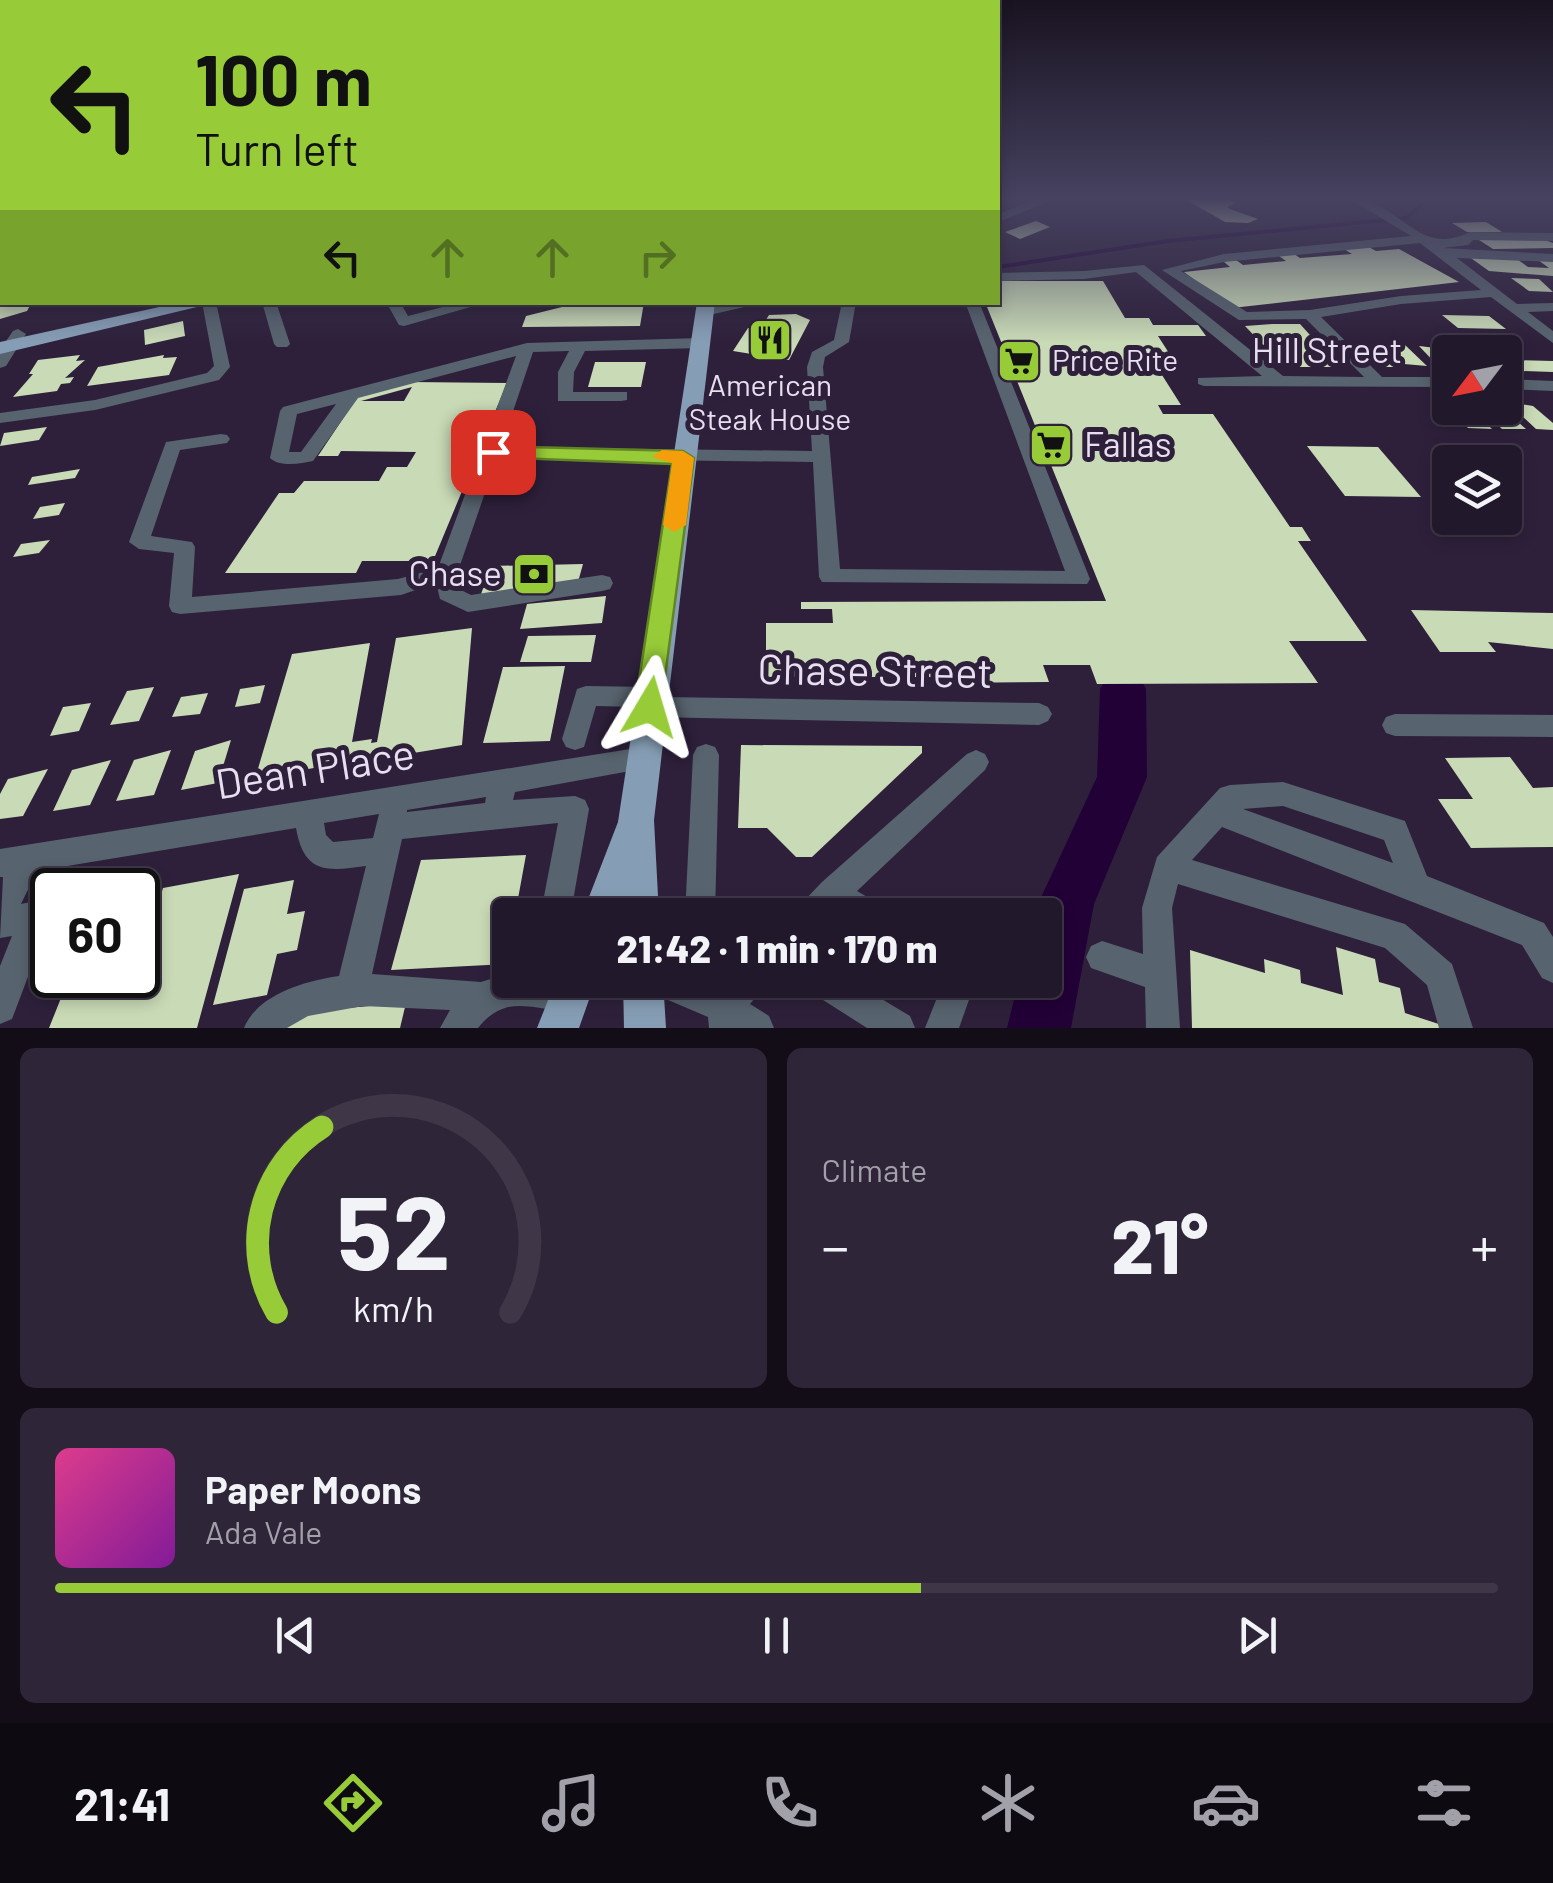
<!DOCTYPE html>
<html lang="en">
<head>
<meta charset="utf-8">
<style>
	:root { --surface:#22182c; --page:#2e2538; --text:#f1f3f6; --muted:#a2a0a9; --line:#3f3748; --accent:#97cc38 }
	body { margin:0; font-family:Barlow,sans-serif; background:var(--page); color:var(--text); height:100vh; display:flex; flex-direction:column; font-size:38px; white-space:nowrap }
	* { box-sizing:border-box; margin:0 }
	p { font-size:32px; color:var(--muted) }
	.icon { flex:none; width:55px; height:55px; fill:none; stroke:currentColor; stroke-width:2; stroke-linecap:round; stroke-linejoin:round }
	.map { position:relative; height:1028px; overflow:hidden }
	.side { display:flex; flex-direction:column; gap:20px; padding:20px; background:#130d18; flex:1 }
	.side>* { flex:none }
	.guide { position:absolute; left:0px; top:0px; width:1000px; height:305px; box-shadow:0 5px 15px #0003,0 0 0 2px var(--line); background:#97cc38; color:#111; overflow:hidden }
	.needle { width:65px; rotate:238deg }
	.fabs { position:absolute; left:1432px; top:335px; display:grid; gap:20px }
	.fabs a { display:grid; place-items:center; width:90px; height:90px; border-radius:10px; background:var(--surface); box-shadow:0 5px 15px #0003,0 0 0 2px var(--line); font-size:50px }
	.speed { position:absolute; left:30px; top:868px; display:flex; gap:20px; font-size:50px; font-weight:700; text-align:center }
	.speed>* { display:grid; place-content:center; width:130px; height:130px; border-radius:50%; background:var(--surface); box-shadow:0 5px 15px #0003,0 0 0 2px var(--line); line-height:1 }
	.speed .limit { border:5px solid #111; border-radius:15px; background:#fff; color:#111 }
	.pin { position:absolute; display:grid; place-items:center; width:85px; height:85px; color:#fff; margin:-42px; border-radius:20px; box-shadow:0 5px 15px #0006 }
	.me { position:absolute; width:110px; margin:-55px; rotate:7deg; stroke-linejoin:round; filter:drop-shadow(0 0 8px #0008) }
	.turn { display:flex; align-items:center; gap:35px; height:210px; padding:0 30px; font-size:45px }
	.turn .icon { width:130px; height:130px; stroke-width:2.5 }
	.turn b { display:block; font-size:70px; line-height:85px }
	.lanes { display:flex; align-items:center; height:95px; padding:0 30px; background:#0003; justify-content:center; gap:50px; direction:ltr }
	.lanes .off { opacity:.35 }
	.big { font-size:75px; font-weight:800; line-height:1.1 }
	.side .tile { flex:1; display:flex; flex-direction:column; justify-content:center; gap:15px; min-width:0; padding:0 35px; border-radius:15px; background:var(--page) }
	.side .dial { align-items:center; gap:0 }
	.dial svg { height:260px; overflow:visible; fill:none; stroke:var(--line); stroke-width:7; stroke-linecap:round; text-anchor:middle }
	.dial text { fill:var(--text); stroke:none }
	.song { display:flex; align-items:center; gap:30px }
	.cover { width:120px; height:120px; border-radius:15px; background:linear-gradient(135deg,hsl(330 70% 55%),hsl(290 70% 35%)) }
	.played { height:10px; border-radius:5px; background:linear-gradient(90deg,var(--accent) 60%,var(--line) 60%) }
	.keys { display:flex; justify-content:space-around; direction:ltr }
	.heat { display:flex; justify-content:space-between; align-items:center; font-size:55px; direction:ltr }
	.side .tiles { flex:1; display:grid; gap:20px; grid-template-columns:1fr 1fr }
	.tile:last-child { grid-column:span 2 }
	.trip { position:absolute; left:492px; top:898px; width:570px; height:100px; border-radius:10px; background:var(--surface); box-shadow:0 5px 15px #0003,0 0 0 2px var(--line); font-weight:800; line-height:100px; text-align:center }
	.tabs { display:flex; height:160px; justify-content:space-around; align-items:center; background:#0e0a12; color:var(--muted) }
	.tabs .icon { width:70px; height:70px }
	.tabs .selected { color:var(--accent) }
	.tabs b { font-size:45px; color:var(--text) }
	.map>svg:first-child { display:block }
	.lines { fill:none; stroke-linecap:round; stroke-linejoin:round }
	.stream { stroke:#220137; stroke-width:4 }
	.river { fill:#220137; fill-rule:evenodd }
	.building { fill:#c9dab6; fill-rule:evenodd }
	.minor { fill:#57636e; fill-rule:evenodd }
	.major { fill:#869eb5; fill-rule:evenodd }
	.route { fill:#97cc38; stroke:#628524; stroke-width:2.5 }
	.slow { fill:#f59e0b }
	.labels { text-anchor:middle; stroke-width:10; stroke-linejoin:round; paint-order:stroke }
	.far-poi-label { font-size:30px; fill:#e7def0; stroke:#2e203b; text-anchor:start }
	.street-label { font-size:35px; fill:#e7def0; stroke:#2e203b }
	.poi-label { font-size:35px; fill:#e7def0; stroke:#2e203b; text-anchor:start }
	.near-street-label { font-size:42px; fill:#e7def0; stroke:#2e203b }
</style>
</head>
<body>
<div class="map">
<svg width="1553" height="1028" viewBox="0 0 1553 1028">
	<rect width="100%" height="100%" fill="#2e203b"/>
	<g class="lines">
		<path class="stream" d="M998 267 1168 241 1407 218 1427 199"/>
		<path class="river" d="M1123 670 1139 676 1146 689 1147 777 1094 904 1071 1028H1007L1019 980H1045V915H1035L1038 904 1097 777 1100 689 1107 676Z"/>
	</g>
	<g class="building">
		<path d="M1185 199H1226L1236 203 1227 207 1230 209 1258 219 1248 223 1225 222Z"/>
		<path d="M1036 221 1050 227 1020 239 1005 232Z"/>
		<path d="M1486 222 1502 232H1467L1452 223Z"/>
		<path d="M1536 237 1553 243V248L1493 249 1476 238Z"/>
		<path d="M1367 246 1376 251 1399 249 1459 282 1232 308 1184 272 1230 267 1223 261 1236 260 1243 265 1286 261 1279 256 1294 254 1300 258 1352 254 1344 249Z"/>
		<path d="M1468 256 1514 257 1528 267 1549 268 1538 260 1553 261V276L1489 271Z"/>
		<path d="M1511 278 1539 279 1553 292 1529 291Z"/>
		<path d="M998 281H1103L1125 318H1149L1153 325H1198L1206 336H1158L1176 364H1155L1181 405H1158L1163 414H1213L1290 527H1302L1311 541H1298L1367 641H1289L1318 683 1097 684 1090 665H1043L1049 682 943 683 942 677H766V623H833L832 609H801V602L1106 601 985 302H998Z"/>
		<path d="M0 302H32L27 311 0 319Z"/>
		<path d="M582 302H644L640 326 522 327 526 316Z"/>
		<path d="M796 314 810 320 789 360 733 351 748 328 760 329 769 315Z"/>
		<path d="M1442 315 1489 316 1506 329 1458 328Z"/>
		<path d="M183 321 185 336 145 345 144 330Z"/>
		<path d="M1272 324H1300L1339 367H1284L1245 326Z"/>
		<path d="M1384 345H1405L1427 366 1404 364Z"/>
		<path d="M1380 346 1401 367H1381L1363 348Z"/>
		<path d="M1419 346 1436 348 1450 360V367H1439Z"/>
		<path d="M80 355 76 361 85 360 65 378 74 377 70 383 61 384 57 391 13 397 33 374H29L38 360Z"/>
		<path d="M164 355 163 358 177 357 169 375 87 386 98 367Z"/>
		<path d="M1507 360 1553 361V372L1521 371Z"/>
		<path d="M595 362H646L641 387H588Z"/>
		<path d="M410 382 507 383 433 561H362L356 573H225L279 493H294L304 481H379L387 467H407L416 452 341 451 338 456H318L358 396ZM412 387 404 401H361Z"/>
		<path d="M1441 401 1450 402V408H1470L1492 429 1468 428Z"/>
		<path d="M1507 402 1533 406 1553 423V430L1536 429Z"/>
		<path d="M1479 408H1502L1526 429H1502Z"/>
		<path d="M47 427 39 440 0 446 4 433Z"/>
		<path d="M1307 446 1378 447 1421 497 1345 496Z"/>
		<path d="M80 469 75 478 28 485 32 477Z"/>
		<path d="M65 503 59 515 33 519 40 507Z"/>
		<path d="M50 540 39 553 13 557 21 544Z"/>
		<path d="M583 564 578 582 480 597 491 566Z"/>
		<path d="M606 596 602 623 520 629 527 604Z"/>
		<path d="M1411 610 1553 613V649L1488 642 1496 652H1440Z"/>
		<path d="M472 628 462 745 377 759 378 753 347 758 346 762 260 778 262 772H257L292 654 370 643 352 742 372 739 371 743 377 742 396 638Z"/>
		<path d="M596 635 591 662H520L528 636Z"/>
		<path d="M565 666 550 741 483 743 503 667Z"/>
		<path d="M265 685 260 703 235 707 240 689Z"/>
		<path d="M154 687 139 721 110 725 127 691Z"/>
		<path d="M208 693 200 714 172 717 181 697Z"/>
		<path d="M91 703 79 731 50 736 63 707Z"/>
		<path d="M231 740 218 783 181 790 195 751Z"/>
		<path d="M741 745 922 746V753L812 857H796L767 828H738Z"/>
		<path d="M171 750 154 795 116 801 134 760Z"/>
		<path d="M1510 757 1533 788 1553 787V847L1471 848 1438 799H1473L1445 758Z"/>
		<path d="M111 760 90 805 53 811 72 770Z"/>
		<path d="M48 769 23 816 0 819V794L8 779Z"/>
		<path d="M526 855 515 915H510L507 964 391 970 421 860Z"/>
		<path d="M239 874 197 1028H49L65 988 138 975 163 888Z"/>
		<path d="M294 880 287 914 305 911 297 950 277 954 267 995 213 1005 244 889Z"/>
		<path d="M1336 947 1375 959 1379 982 1400 988 1405 1013 1451 1028H1192L1190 950 1265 973 1264 959 1300 970 1301 983 1343 995Z"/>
		<path d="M406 1003 400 1028H283L287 1013Z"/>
	</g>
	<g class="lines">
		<g class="minor">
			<path d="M1037 199H1055L998 222V214Z"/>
			<path d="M1350 199C1402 199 1415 259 1470 232L1553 233V241L1473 240 1468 245 1443 248 1553 254V262L1457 258 1517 304 1553 303V311L1528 312 1553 331V343L1491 297 1401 304 1321 317 1382 377H1450V387L1204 386 1198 384V378L1262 376 1136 272 1084 279 998 281V273L1084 271 1144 265 1283 376 1364 377 1306 319 1239 320 1162 270 1224 254 1411 236ZM1420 243 1481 290 1401 296 1310 310 1247 312 1181 271 1224 262Z"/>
			<path d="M202 302H216L230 367 219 380 95 410 0 423V413L95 400 207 373 214 366Z"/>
			<path d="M262 302H276L290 344 287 347H277L274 344Z"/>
			<path d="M386 302H400L408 316 462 302H488L404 326 399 325Z"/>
			<path d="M733 302H766L705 316 698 312Z"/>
			<path d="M842 302H856L849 342 825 357 823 367 840 569 1065 571 965 302H979L1090 579 1087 584 822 582 819 577 813 462 497 458 457 574 459 589 471 595 602 575 610 577 613 583 610 589 602 591 468 612 440 599 436 583 401 595 180 614 172 612 169 606 174 553 139 549 129 542 166 442 221 434 227 435 230 439 227 443 180 450 151 536 192 542 195 547 192 597 398 579 438 568 516 356 358 398 313 461C300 464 279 467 270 458L280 411 283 407 527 343 701 338 709 343 701 348 585 351 574 372 573 392H627V400L621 401H558V372L569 351 533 352 501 447 812 451 807 367 812 352 834 340ZM336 404 301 452H289L297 414Z"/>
			<path d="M18 329 26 334 6 366 0 368V350L13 331Z"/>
			<path d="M1505 379 1553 381V391L1505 389Z"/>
			<path d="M586 686 651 687 660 690 663 697 1039 703 1048 707 1052 714 1048 721 1039 725 650 717 641 714 637 707 596 706 584 747 575 750 566 747 562 739 577 689Z"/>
			<path d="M1395 714 1553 715V737L1395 736 1386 733 1382 725 1386 717Z"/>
			<path d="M706 744 715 747 719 755 715 915H685L693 755 697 747Z"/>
			<path d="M643 747 652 751 656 759 652 767 515 792 513 800 575 796 585 800 589 809 573 901 581 915H545L542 907 558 823 402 839 372 974 481 982 510 973V980H579L587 993 583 1005C543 1021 512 985 478 1028H440L450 1010 363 1006 308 1016 287 1028H244C258 994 305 981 339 976L366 866C328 871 304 875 296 828L37 871 21 904 36 901 47 905 51 916 12 1019 0 1024V966L12 936 0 938 3 877H0V849ZM486 797 485 803 407 812V810ZM379 814 373 838 333 842 326 835 324 823Z"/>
			<path d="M976 750 985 754 989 762 985 770 857 891 879 904 883 915H840L836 912 833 915H797L801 904 822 882 967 754Z"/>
			<path d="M1283 782 1405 821 1427 876 1544 923 1553 937V983L1542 978 1522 945 1222 827 1192 860 1405 924 1452 964 1473 1028H1439L1427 985 1385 948 1178 884 1172 908 1180 1028H1146L1145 987 1091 968 1086 957 1091 946 1102 941 1143 954 1142 908 1157 857 1220 788 1230 785ZM1283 806 1384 840 1393 863 1243 809Z"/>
			<path d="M642 980H698L719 988 727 980H766L761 991 750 1004 769 1016 774 1028H709L708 1017 647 991Z"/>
			<path d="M804 980H850L910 1016 915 1028H867L809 991Z"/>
			<path d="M944 980H976L959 1028H925Z"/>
		</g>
		<g class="major">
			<path d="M182 302H218L0 354V342Z"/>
			<path d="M697 302H715L654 820 659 915H582L618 822Z"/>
			<path d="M556 980H596L579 1028H537Z"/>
			<path d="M623 980H663L666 1028H624Z"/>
		</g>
	</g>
	<linearGradient id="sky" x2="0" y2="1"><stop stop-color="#191220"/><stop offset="0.58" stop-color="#464260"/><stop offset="1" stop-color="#464260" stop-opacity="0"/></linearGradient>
	<rect width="1553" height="343" fill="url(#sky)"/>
	<path class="route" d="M493 446 683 451 694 458 660 715H640L635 707 672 464 486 457 483 452Z"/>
	<path class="slow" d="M683 451 694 458 686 525 674 532 663 525 672 463 652 457 662 450Z"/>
	<defs>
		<g id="restaurant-square" transform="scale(2.25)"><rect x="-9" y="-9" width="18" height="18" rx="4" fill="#97cc38" stroke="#2e203b"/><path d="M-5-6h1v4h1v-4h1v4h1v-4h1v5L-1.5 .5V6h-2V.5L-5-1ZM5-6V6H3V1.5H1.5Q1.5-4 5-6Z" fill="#111"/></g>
		<g id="supermarket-square" transform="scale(2.25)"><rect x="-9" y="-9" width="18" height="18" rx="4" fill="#97cc38" stroke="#2e203b"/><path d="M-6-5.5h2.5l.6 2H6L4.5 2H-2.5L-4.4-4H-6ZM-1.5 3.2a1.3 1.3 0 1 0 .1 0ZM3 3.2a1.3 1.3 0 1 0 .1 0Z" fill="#111"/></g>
		<g id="bank-square" transform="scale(2.25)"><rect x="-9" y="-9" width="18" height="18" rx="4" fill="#97cc38" stroke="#2e203b"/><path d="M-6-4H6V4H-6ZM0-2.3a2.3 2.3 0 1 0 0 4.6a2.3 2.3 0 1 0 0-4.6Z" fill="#111"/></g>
	</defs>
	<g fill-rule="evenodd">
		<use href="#restaurant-square" x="770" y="340"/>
		<use href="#supermarket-square" x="1019" y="361"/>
		<use href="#supermarket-square" x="1051" y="445"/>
		<use href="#bank-square" x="534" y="574"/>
	</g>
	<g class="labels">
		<g class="far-poi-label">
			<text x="1052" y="371">Price Rite</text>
			<text x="770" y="396" text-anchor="middle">American<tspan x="770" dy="34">Steak House</tspan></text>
		</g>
		<g class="street-label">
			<text x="1327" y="363">Hill Street</text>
		</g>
		<g class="poi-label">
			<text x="1084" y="457">Fallas</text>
			<text x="502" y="586" text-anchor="end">Chase</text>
		</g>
		<g class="near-street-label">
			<text transform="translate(875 671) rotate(1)" y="15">Chase Street</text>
			<text transform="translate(315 769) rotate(-9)" y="15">Dean Place</text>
		</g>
	</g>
</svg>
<div class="fabs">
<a><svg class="needle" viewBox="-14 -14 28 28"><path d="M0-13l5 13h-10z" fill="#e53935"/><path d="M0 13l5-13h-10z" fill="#a2a0a9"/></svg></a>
<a><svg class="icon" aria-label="layers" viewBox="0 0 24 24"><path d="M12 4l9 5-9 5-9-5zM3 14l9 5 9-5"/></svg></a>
</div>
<div class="speed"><div class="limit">60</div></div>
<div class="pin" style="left:493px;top:452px;background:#d93025"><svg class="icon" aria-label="arrive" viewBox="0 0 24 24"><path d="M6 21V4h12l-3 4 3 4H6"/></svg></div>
<svg class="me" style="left:650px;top:707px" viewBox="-20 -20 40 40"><path d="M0-17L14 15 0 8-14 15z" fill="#97cc38" stroke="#fff" stroke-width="4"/></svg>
<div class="trip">21:42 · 1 min · 170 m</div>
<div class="guide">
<div class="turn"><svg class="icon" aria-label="left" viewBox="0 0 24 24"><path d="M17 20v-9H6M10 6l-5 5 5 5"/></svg><div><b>100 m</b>Turn left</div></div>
<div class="lanes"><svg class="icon" aria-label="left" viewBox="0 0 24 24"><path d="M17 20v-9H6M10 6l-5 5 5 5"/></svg><svg class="icon off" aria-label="ahead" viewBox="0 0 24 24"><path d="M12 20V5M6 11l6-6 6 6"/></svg><svg class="icon off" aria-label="ahead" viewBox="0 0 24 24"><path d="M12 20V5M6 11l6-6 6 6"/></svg><svg class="icon off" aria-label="right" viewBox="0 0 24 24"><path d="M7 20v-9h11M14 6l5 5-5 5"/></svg></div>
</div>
</div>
<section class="side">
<div class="tiles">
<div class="tile dial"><svg viewBox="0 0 100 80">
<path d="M14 69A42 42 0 1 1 86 69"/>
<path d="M14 69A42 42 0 0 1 28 12" stroke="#97cc38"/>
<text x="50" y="56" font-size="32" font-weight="700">52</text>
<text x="50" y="72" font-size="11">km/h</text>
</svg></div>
<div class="tile"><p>Climate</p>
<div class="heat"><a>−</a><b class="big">21°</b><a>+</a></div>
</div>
<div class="tile">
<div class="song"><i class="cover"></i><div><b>Paper Moons</b><p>Ada Vale</p></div></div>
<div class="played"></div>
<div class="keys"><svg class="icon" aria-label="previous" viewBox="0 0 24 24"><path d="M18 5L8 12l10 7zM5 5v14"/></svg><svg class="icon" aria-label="pause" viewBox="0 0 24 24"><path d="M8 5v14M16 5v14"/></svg><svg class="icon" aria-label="next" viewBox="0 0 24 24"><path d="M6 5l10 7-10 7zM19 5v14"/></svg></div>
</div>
</div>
</section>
<nav class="tabs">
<b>21:41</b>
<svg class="icon selected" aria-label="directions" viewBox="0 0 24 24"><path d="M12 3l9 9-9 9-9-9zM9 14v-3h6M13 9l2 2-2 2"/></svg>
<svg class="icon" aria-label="music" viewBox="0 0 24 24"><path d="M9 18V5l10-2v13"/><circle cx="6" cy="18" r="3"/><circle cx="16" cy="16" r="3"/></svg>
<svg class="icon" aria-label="phone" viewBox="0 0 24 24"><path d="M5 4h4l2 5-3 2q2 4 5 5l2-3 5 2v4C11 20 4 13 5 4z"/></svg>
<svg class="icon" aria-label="climate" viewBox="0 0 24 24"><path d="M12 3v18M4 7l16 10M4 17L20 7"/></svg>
<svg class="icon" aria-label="car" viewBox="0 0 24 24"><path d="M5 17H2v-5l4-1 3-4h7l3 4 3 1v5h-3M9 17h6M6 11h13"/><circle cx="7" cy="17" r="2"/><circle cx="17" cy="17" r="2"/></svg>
<svg class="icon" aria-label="filters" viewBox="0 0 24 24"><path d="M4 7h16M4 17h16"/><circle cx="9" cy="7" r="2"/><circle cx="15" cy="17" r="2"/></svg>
</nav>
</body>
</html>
